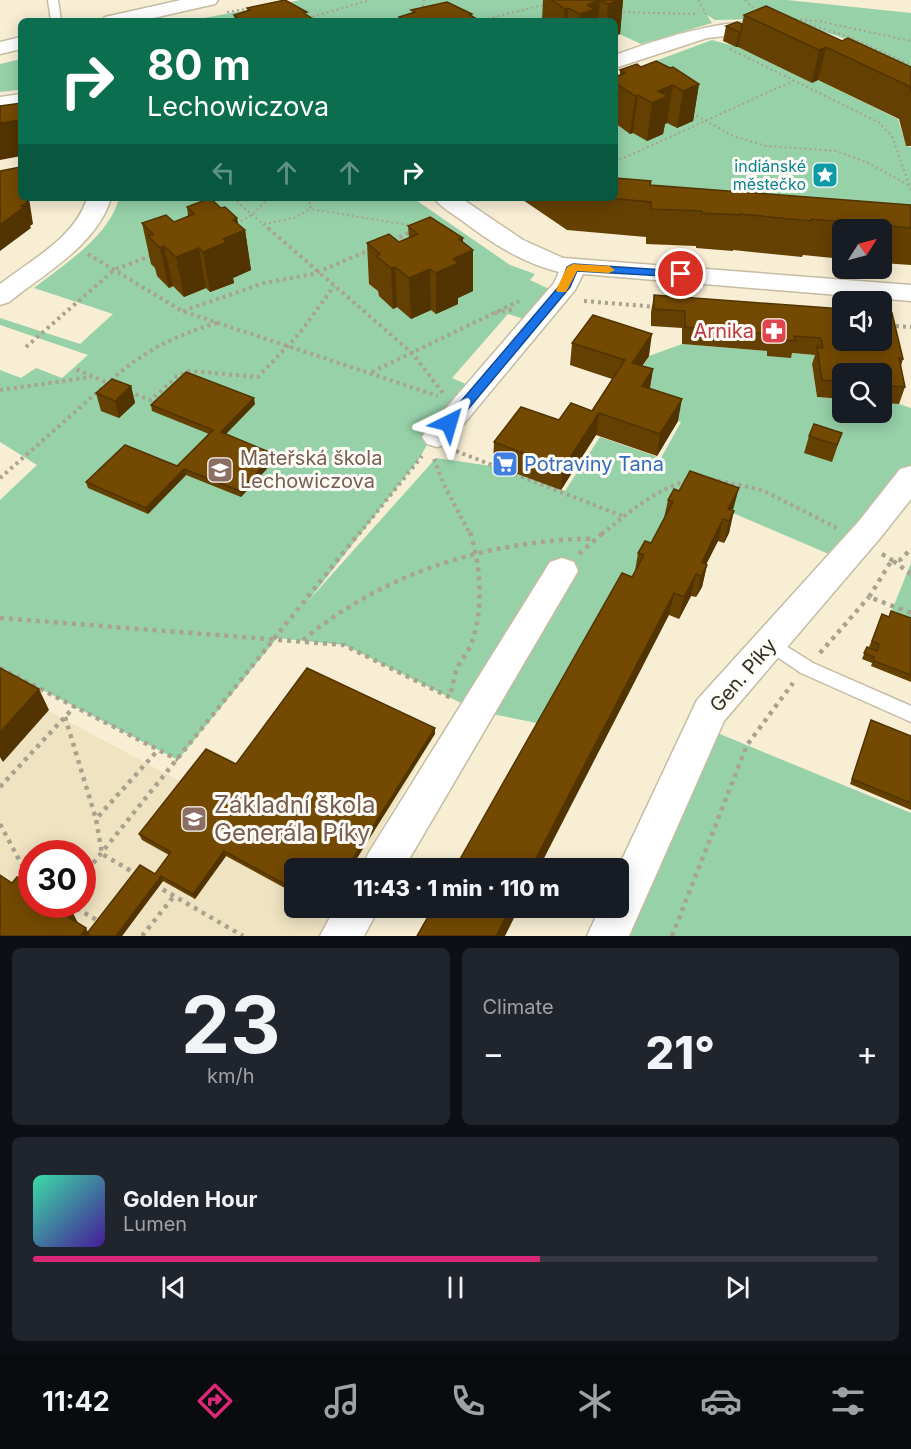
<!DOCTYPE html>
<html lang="en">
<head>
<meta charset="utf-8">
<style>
	:root { --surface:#171b24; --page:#20242c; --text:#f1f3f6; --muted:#9ea1a6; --line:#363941; --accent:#db2777 }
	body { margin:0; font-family:Inter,sans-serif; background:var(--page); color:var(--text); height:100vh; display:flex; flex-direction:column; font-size:22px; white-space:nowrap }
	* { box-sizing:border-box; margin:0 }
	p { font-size:20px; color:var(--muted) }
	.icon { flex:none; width:33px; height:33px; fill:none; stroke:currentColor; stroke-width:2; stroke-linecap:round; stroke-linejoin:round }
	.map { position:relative; height:936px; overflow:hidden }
	.side { display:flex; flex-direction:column; gap:12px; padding:12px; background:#0d0f14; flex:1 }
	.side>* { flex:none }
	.guide { position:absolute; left:18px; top:18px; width:600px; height:183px; border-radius:9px; box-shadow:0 3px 15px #0003; background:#0b6e4f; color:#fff; overflow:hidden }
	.needle { width:39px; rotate:54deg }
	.fabs { position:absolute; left:832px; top:219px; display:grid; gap:12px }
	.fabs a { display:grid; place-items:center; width:60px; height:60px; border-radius:9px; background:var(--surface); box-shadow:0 3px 15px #0003; font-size:30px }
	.speed { position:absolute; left:18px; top:840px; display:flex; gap:12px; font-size:30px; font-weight:700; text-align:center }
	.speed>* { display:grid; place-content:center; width:78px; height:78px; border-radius:50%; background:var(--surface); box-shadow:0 3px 15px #0003; line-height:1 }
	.speed .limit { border:9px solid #d22; background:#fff; color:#111 }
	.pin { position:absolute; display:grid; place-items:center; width:51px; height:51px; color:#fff; margin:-26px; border:3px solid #fff; border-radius:50%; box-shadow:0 2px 6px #0007 }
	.me { position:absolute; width:66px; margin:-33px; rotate:40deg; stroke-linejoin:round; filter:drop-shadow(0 0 4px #0008) }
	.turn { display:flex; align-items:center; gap:21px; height:126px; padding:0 30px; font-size:27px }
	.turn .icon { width:78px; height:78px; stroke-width:2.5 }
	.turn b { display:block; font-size:42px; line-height:51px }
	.lanes { display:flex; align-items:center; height:57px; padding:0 30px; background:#0003; justify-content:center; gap:30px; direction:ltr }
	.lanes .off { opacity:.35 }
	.big { font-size:45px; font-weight:800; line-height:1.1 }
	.side .widget { flex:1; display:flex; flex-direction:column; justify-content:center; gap:9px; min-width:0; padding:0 21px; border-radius:9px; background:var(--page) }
	.side .dial { align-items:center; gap:0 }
	.dial b { font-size:78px; line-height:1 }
	.song { display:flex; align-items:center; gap:18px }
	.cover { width:72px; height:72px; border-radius:9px; background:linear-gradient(135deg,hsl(160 70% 55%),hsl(260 70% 35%)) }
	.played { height:6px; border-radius:3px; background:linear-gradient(90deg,var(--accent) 60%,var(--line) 60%) }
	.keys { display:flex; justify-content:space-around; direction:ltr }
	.heat { display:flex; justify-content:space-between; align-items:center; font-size:33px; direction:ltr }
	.side .tiles { flex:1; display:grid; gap:12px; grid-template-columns:1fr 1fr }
	.widget:last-child { grid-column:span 2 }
	.trip { position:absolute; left:284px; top:858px; width:345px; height:60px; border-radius:9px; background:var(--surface); box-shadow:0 3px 15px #0003; font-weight:800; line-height:60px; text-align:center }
	.tabs { display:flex; height:96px; justify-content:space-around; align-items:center; background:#090b0e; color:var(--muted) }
	.tabs .icon { width:42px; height:42px }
	.tabs .selected { color:var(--accent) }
	.tabs b { font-size:27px; color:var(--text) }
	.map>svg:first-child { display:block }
	.built { fill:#efe3c2; fill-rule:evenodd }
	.green { fill:#96d1a8 }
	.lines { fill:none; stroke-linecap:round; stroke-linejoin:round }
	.service-casing { stroke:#c5bca3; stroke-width:3 }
	.minor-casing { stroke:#c5bca3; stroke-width:3 }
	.tertiary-casing { stroke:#c5bca3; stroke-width:3 }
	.path-far2 { stroke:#a8a28e; stroke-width:2; stroke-dasharray:2 3; stroke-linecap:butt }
	.path-far1 { stroke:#a8a28e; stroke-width:4; stroke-dasharray:3 4; stroke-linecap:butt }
	.path { stroke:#a8a28e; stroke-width:4.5; stroke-dasharray:4 5; stroke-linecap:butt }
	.service { fill:#fff; fill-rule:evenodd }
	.minor { fill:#fff; fill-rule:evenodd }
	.tertiary { fill:#fff; fill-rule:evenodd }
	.wall { fill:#644002 }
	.shaded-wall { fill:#513401 }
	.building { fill:#744a02; stroke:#513401; stroke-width:1.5 }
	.route { fill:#1a73e8; stroke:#114b97; stroke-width:1.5 }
	.slow { fill:#f59e0b }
	.labels { text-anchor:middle; stroke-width:6; stroke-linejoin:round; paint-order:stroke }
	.far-culture-label { font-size:16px; fill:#0d838f; stroke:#fdfcf6; text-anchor:end }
	.health-label { font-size:20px; fill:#be3a42; stroke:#fdfcf6; text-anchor:end }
	.education-label { font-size:20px; fill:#785e54; stroke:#fdfcf6; text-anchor:start }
	.shop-label { font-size:20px; fill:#366cbe; stroke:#fdfcf6; text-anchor:start }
	.street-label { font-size:20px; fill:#312e24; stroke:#fdfcf6 }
	.near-education-label { font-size:24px; fill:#785e54; stroke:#fdfcf6; text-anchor:start }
</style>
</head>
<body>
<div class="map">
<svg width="911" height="936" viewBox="0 0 911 936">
	<rect width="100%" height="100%" fill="#f7eed4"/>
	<path class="built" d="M0 685 185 784 238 769 435 734 359 868H294V908H338L326 936H0ZM32 854H82V904H32Z"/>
	<g class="green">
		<path d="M300 0H787L911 13V67C839 34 796 16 715 20L707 15 712 23 641 44 615 32V21L571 11 534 21H188Z"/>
		<path d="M712 40 738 47 812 83 818 80 898 119 906 146 911 147V241L882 230H843L615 198V76Z"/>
		<path d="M21 59V100H20L18 90 0 92V64Z"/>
		<path d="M119 198H413L510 265 535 274 530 280 549 289 524 319 508 314 452 378 468 385 436 429 419 459 309 600 436 458 498 467 565 491 600 437 661 458 681 422 641 408 631 386 649 356 682 344 767 351V356L790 353 817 355 812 365 817 397 843 399V412H882V403L899 404 911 408V477L843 560 735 514 688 496 547 725 477 711 344 645 277 638 178 760 0 668V500L37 465 0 442V370L21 378 36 368 62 378 88 355 0 325V318L80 344 113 314 34 288C64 264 109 237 119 198Z"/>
		<path d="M911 563V629L888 620Z"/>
		<path d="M703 727 911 813V936H608Z"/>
	</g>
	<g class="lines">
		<g class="service-casing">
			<g id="service">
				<path d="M48 0H58L61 21H51Z"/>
				<path d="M770 636 813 663 911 706V722L801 673 764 648 761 643 764 638Z"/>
			</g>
		</g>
		<g class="minor-casing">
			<g id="minor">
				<path d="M765 21 772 23 774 27 772 31 707 38 615 68V55C665 37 712 22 765 21Z"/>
				<path d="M21 94V106L0 109V97Z"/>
				<path d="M87 198H111C97 245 45 273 9 302L0 305V284C31 260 76 237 87 198Z"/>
				<path d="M434 198H461L523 240 563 258 911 285V301L583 274 575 290 447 444 437 447 427 444 422 437 427 430 554 283 559 272C522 263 490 242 460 219 451 213 441 207 434 198Z"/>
				<path d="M911 466V499L881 537 724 721 629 936H587L600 908H618V868L697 700 859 521 900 469Z"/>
				<path d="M562 558 574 562 578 571 404 868H362L368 854 550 562Z"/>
				<path d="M335 908H379L364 936H320Z"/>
			</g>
		</g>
		<g class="tertiary-casing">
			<g id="tertiary">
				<path d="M181 0H218L215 4 140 21H102L105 17Z"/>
				<path d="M21 37V49L0 54V42Z"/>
			</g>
		</g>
		<g class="path-far2">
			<path d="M698 0 706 14"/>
			<path d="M745 0 753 8"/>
			<path d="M227 12 252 8"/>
			<path d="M618 12 697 14"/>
			<path d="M790 19 818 21 911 41"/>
			<path d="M298 21 370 0"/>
			<path d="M419 21 424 0"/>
			<path d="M478 21 547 4"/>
			<path d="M534 21 545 18"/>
			<path d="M800 21 852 38 911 65"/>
			<path d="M730 49 878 122 892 136 911 190"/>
			<path d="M692 113 733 136 766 146 837 151 868 163 910 186"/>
			<path d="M615 162 793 81"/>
			<path d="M233 198 270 230"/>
			<path d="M306 198 311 205 310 209 415 226"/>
			<path d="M236 223C257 215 254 210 270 198"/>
			<path d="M264 224 294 218 310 209"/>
		</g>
		<g class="path-far1">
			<path d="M268 228 412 353 443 393"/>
			<path d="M393 240 413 231"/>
			<path d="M88 254 182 311 438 396"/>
			<path d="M584 301 657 307"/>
			<path d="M183 311 264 283 313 274 372 249"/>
			<path d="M495 313 514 309"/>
			<path d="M882 325 911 327"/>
			<path d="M26 347 114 270 153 255"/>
			<path d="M372 372 519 301"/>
			<path d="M111 384 108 383C140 353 175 335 217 323"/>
			<path d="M0 390 92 377"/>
			<path d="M129 392 151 400 177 376 190 371 258 377 299 334 334 286"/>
			<path d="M456 451 625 517"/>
			<path d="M434 459 444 485 470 534"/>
			<path d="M0 478 108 383 73 368"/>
			<path d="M711 479 762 490 837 528"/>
			<path d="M359 534 422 456"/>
			<path d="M602 534C628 513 656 489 689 480"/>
		</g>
		<g class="path">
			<path d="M579 554 604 532"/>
			<path d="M882 554 892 560H900L911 549"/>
			<path d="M911 574 892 560 869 597 911 613"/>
			<path d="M0 618 344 645 451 698"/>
			<path d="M303 640C365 589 434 560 513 546 540 542 568 538 595 539"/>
			<path d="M820 653 869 597"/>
			<path d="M0 668 178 760"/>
			<path d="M451 692C453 685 454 676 457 669 460 660 468 653 471 644 484 610 481 566 470 532"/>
			<path d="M65 717 96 819"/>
			<path d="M0 787 75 706"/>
			<path d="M0 824 24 869 32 875"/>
			<path d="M138 875 102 854 96 819 158 750"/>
			<path d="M82 877 360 532"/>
			<path d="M155 885 243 936"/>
			<path d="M69 904 100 922"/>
			<path d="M142 936 174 896"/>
			<path d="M672 936 747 745 793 683"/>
		</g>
		<use href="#service" class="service"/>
		<use href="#minor" class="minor"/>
		<use href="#tertiary" class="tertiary"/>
	</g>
	<g class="wall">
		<path d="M543 0H623L620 34 615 36V21H542Z"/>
		<path d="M247 8 307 15 314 21H235L234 15 248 11Z"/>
		<path d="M744 15 842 41 911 67V146H906L899 119 818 80 812 83 738 47H736L723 41 726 26 742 24Z"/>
		<path d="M641 67 699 84 693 121 677 128 667 123 665 124 663 134 647 141 633 133 630 134 615 123V77L620 75V70Z"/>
		<path d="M651 185 911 205V265L882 263V230H843V259L803 255 802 257 733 250V251L696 248V246L646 244V237L567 230 520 198H615Z"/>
		<path d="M187 207 238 224 245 230 251 270 233 278 234 283 210 292 206 288 184 297 173 286 169 288 157 276 155 268 151 264 142 223 174 222 188 216Z"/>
		<path d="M408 226 463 242 473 250V291L458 298V304L436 314 431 310 411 319 397 307 393 309 379 296 378 291 369 284 367 243 399 242 409 238Z"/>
		<path d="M654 295 903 359 901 366 905 387 899 404 882 403V374H843V399L817 397 812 364 815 355 792 353 791 358 767 356V351L682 344V328L651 326V312Z"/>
		<path d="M572 343 649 356 642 366 653 369 650 388 678 421 657 456 596 435 561 490 493 465 494 442 592 411 612 379 570 365Z"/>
		<path d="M131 386 135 403 119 418 101 411 96 393Z"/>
		<path d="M255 404 226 434 275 460 241 497 186 475 148 514 88 488 86 482 177 466 209 434 152 411 151 405Z"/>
		<path d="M842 433 832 462 804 453 809 436Z"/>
		<path d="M668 500 733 510 729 533 724 543 718 541 706 564 707 565 702 587 696 597 691 596 679 619 669 615 632 577 635 571 638 553 651 543 664 518Z"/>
		<path d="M882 614 888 617 911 618V682L871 666 872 663 862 659 867 647 877 651 869 647Z"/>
		<path d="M871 720 911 736V810L850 784Z"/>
		<path d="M435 734 294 868V893L226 856 195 899 163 881 122 936H0L78 923 88 932 155 874 169 855 142 840 139 834 236 764Z"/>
	</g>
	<g class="shaded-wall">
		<path d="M600 0 598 21H579L580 14 587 5Z"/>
		<path d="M620 0H623L620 34 615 36V21H607L608 4Z"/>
		<path d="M568 8 567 21H564L565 9Z"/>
		<path d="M739 32H741L738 47H736Z"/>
		<path d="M826 47 818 80 812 83 819 50Z"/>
		<path d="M699 84 693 121 677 128 683 91Z"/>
		<path d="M673 85 667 123 665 124 663 134 647 141 652 103 658 91Z"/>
		<path d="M638 95 633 133 630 134 635 96Z"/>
		<path d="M21 120V156L0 160V123Z"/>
		<path d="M26 198H29L33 224 30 226 31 228 0 251V225L21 206Z"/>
		<path d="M237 218 240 232 245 230 251 270 233 278 234 283 210 292 203 252 223 239 233 220Z"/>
		<path d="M463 238V255L473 250V291L458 298V304L436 314V273L453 259 459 239Z"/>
		<path d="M164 246 173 286 169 288 160 248Z"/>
		<path d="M199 248 206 288 184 297 176 257Z"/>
		<path d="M395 267 397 307 393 309 391 268Z"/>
		<path d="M430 269 431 310 411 319 409 278Z"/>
		<path d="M652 334 649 356 629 385 632 363Z"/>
		<path d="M653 369 649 391 642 386Z"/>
		<path d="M131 386 135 403 119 418 115 401Z"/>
		<path d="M254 398 255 404 222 438 221 432Z"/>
		<path d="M682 399 678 421 657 456 660 434Z"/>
		<path d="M599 413 596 435 561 490 563 468Z"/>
		<path d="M274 454 275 460 241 497 240 491Z"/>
		<path d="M184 469 186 475 148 514 146 508Z"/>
		<path d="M739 488 733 510 728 509Z"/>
		<path d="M734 511 729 533 724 543 729 521Z"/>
		<path d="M723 519 718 541 701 575 702 562Z"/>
		<path d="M707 565 702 587 696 597 701 576Z"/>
		<path d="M696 574 691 596 679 619 684 597Z"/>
		<path d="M674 593 669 615 539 868H531Z"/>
		<path d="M39 689 49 710 3 762 0 757V732Z"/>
		<path d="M435 728V734L351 868H347Z"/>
		<path d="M224 851 226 856 195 899 193 894Z"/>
		<path d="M161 876 163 881 122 936H116Z"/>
		<path d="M511 908H519L505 936H496Z"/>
		<path d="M71 909 78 923 65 915Z"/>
		<path d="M86 928 90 936H80Z"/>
	</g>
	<g class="building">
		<path d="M285 0 307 12 304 13 313 19 307 21H291L289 20 285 21H241L234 15 250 10 247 8Z"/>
		<path d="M551 0H600L587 5 595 9 580 14 568 8 565 9Z"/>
		<path d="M600 0H620L608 4Z"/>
		<path d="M447 2 472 14 470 15 480 21H404L399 17 415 12 411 10Z"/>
		<path d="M766 6 842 41 848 38 911 67V92L909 86 826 47 819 50 744 15Z"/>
		<path d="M737 22 742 24 741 32H739L726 26Z"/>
		<path d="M656 61 670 68 673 67 699 84 683 91 673 85 658 91 668 96 652 103 638 95 635 96 615 83V77L625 73 620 70 637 64 641 67Z"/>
		<path d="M21 103V120L0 123V106Z"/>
		<path d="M21 167V198H26L27 203 21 206 24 207 0 225V171Z"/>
		<path d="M615 178 651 181 650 185 911 205V228L811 219V221L740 214V215L702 213V211L651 209V202L608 198H615Z"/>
		<path d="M210 198 221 208 225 207 237 218 233 220 245 230 223 239 227 242 203 252 199 248 176 257 164 246 160 248 148 236 153 234 142 223 166 215 174 222 194 214 187 207Z"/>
		<path d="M430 217 463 238 459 239 473 250 453 259 458 263 436 273 430 269 409 278 395 267 391 268 376 256 380 254 367 243 389 234 399 242 418 234 408 226Z"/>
		<path d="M654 295 843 309V340H882V312L892 313 903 359 899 358 905 387 882 385V374H843V382L822 380 817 347 823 348 821 338 794 336 795 341 771 339V334L685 327V311L654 309Z"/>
		<path d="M593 315 652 334 632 363 653 369 642 386 682 399 660 434 599 413 563 468 494 442 521 407 559 420 571 403 592 411 625 360 572 343Z"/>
		<path d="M186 372 254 398 221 432 274 454 240 491 184 469 146 508 86 482 125 445 177 466 213 430 151 405Z"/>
		<path d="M112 379 131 386 115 401 96 393Z"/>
		<path d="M814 424 842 433 837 445 809 436Z"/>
		<path d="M690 471 739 488 728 509 734 511 729 521 723 519 702 562 707 565 701 576 696 574 684 597 674 593 531 868H455L622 573 632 577 644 555 638 553 645 541 651 543 673 502 668 500 674 489 679 491Z"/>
		<path d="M891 611 911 618V675L874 661V657L864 653 867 647 877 651 879 644 872 641 882 614 889 617Z"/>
		<path d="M0 668 39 689 0 732Z"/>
		<path d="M307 668 435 728 347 868H294V889L224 851 193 894 161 876 116 936H90L88 932 140 865 155 874 171 852 139 834 206 749 236 764Z"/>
		<path d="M871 720 911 736V803L852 779Z"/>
		<path d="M0 875 12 883 17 877 32 885V904H64L71 909 65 915 86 928 80 936H0Z"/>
		<path d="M433 908H511L496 936H417Z"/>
	</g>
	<path class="route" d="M573 264 681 271 687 274 681 277 577 271 570 287 454 426H445L443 423 445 420 561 284 567 267Z"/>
	<path class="slow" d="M573 264 609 266 615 270 609 273 577 271 566 292H558L556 290 567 267Z"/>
	<defs>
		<g id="sight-square" transform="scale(1.35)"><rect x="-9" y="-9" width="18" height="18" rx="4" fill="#0f9aa8" stroke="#fdfcf6"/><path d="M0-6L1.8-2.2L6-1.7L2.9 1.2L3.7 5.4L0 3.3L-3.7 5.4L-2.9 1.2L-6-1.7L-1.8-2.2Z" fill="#fff"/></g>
		<g id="pharmacy-square" transform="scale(1.35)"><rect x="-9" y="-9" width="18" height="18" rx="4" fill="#e0444e" stroke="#fdfcf6"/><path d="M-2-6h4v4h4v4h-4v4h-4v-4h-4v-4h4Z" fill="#fff"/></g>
		<g id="supermarket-square" transform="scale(1.35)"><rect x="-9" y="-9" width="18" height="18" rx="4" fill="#3f7fe0" stroke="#fdfcf6"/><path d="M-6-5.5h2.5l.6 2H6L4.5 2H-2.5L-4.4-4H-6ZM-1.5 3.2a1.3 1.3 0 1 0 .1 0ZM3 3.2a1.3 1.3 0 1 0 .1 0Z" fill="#fff"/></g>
		<g id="school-square" transform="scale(1.35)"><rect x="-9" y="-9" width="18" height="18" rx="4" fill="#8d6e63" stroke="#fdfcf6"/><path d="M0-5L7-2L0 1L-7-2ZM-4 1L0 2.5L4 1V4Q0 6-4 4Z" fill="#fff"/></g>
	</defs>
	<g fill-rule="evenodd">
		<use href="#sight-square" x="825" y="175"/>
		<use href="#pharmacy-square" x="774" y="331"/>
		<use href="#supermarket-square" x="505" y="464"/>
		<use href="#school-square" x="220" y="470"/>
		<use href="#school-square" x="194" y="819"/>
	</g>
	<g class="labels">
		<g class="far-culture-label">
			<text x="806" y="172">indiánské<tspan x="806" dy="18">městečko</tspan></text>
		</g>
		<g class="health-label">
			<text x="754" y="338">Arnika</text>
		</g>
		<g class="education-label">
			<text x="240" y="465">Mateřská škola<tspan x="240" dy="23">Lechowiczova</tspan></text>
		</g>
		<g class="shop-label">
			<text x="524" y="471">Potraviny Tana</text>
		</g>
		<g class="street-label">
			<text transform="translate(743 675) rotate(-49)" y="7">Gen. Píky</text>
		</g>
		<g class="near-education-label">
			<text x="214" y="813">Základní škola<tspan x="214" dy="28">Generála Píky</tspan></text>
		</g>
	</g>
</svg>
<div class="fabs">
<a><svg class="needle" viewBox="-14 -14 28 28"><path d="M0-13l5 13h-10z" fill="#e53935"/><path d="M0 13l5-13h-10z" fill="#9ea1a6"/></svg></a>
<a><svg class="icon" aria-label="sound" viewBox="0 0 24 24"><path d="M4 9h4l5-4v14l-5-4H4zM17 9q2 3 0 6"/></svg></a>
<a><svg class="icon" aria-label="search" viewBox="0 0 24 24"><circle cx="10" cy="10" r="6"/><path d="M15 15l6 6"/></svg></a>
</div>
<div class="speed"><div class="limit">30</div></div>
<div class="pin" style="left:681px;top:274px;background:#d93025"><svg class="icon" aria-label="arrive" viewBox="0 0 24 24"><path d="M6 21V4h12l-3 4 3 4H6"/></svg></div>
<svg class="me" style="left:449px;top:423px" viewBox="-20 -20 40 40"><path d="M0-17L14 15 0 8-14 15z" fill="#1a73e8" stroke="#fff" stroke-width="4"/></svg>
<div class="trip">11:43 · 1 min · 110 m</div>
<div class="guide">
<div class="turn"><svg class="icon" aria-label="right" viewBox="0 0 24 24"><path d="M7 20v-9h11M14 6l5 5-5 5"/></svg><div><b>80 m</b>Lechowiczova</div></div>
<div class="lanes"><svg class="icon off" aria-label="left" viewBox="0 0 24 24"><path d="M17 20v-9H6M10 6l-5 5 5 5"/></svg><svg class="icon off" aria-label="ahead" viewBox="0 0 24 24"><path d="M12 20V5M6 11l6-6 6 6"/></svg><svg class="icon off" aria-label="ahead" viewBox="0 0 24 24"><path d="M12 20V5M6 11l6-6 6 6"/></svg><svg class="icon" aria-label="right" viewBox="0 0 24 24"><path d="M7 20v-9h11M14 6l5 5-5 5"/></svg></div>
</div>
</div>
<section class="side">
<div class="tiles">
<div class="widget dial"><b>23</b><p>km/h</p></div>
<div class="widget"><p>Climate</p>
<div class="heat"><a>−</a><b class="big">21°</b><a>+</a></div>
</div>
<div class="widget">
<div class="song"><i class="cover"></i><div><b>Golden Hour</b><p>Lumen</p></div></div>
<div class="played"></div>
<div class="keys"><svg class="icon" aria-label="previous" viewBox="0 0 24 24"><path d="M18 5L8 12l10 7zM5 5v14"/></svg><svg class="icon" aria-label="pause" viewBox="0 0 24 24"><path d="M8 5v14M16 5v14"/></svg><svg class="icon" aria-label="next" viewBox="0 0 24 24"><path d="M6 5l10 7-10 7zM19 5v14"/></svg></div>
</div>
</div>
</section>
<nav class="tabs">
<b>11:42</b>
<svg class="icon selected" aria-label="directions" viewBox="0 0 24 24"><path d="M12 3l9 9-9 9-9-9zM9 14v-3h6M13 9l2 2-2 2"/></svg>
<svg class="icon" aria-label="music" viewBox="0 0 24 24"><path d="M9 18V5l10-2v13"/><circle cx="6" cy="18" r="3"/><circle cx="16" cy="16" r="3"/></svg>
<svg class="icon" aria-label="phone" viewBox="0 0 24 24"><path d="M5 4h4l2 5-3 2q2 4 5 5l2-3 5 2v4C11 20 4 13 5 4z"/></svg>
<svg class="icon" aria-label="climate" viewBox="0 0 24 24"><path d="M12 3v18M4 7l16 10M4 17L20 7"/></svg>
<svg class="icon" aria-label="car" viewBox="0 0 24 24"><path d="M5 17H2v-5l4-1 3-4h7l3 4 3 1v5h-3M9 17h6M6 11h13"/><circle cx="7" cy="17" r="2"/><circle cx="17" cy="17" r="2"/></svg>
<svg class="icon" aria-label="filters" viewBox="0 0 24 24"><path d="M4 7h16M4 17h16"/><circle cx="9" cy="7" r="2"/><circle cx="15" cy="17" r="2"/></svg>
</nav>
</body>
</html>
